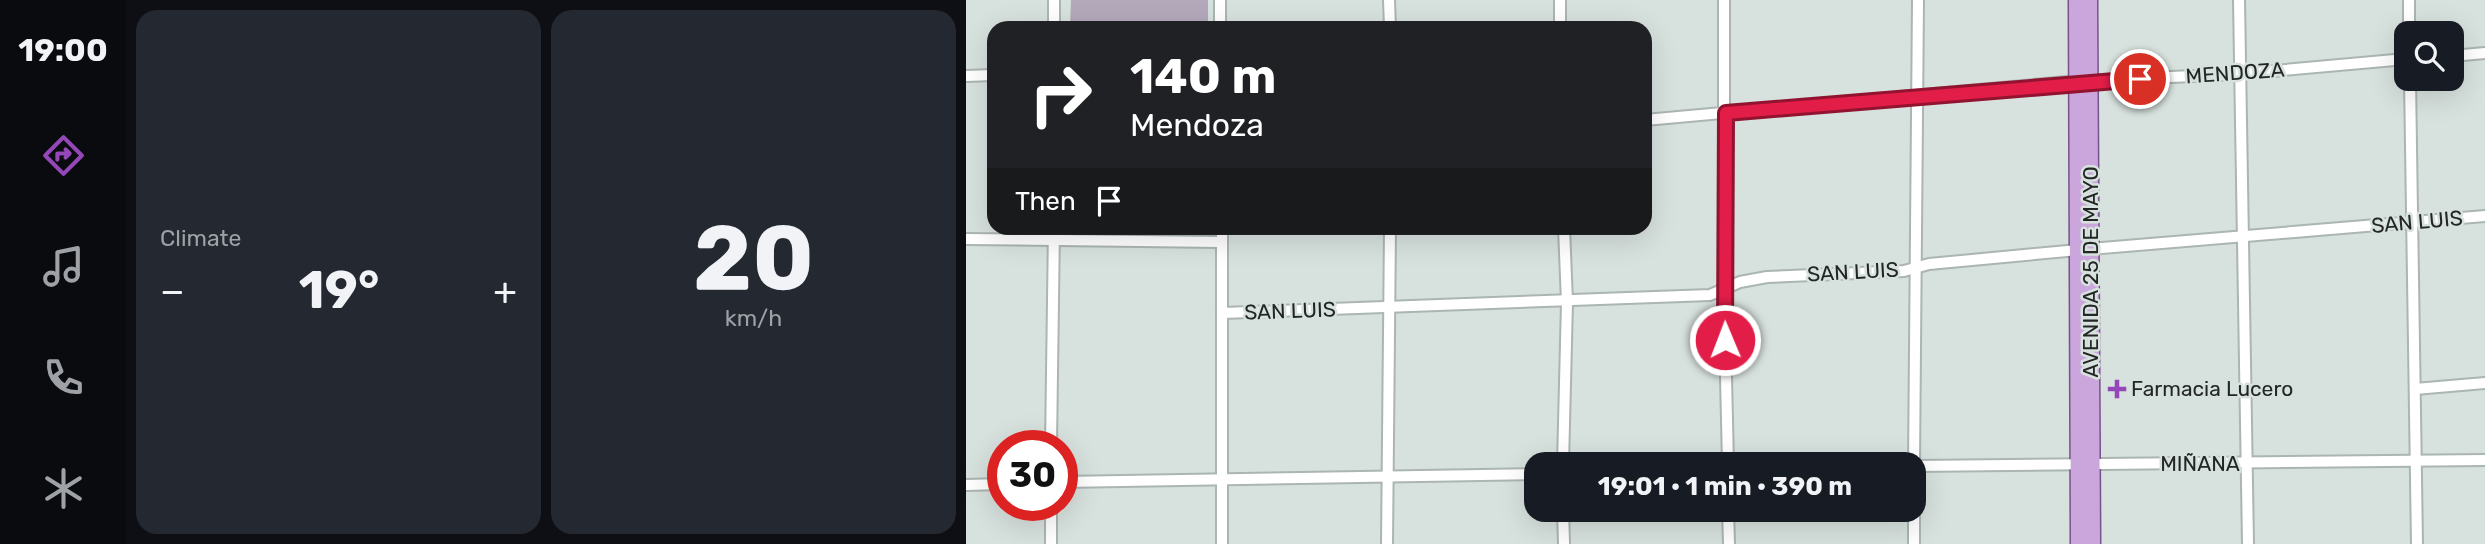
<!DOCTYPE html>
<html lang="en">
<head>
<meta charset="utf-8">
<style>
	:root { --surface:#171b24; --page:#242831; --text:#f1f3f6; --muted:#9ea1a6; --accent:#9447b9 }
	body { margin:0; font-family:Rubik,sans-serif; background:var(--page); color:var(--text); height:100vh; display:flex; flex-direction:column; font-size:26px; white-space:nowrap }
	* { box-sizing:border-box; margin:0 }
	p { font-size:23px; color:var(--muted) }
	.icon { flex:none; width:38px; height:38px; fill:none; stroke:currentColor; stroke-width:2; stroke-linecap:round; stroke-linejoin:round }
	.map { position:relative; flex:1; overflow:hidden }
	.details { display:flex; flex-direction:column; gap:10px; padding:10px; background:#0d0f14; width:840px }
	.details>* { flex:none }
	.top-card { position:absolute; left:21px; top:21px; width:665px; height:214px; border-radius:21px; box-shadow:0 7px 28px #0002; background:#202124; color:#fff; overflow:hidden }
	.buttons { position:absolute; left:1428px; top:21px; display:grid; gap:14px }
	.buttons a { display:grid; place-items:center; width:70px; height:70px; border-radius:14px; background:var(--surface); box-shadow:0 7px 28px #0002; font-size:35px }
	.speed { position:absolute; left:21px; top:430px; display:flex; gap:14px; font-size:35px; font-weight:700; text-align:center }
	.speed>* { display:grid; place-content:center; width:91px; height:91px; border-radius:50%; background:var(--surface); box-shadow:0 7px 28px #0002; line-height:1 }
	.speed .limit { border:10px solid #d22; background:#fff; color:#111 }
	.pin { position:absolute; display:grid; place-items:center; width:60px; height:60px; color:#fff; margin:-30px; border:4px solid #fff; border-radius:50%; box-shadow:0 2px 7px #0007 }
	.me { position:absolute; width:77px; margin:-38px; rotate:359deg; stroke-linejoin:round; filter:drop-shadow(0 0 5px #0008) }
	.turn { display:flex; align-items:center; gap:24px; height:147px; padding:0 28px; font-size:32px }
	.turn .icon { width:91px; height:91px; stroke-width:2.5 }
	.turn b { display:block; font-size:49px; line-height:60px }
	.then { display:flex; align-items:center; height:66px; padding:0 28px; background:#0003; gap:14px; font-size:26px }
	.big { font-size:52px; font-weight:700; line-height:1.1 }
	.details .widget { flex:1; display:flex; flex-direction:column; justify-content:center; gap:10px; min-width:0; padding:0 24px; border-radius:21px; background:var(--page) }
	.details .dial { align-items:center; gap:0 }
	.dial b { font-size:91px; line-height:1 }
	.heat { display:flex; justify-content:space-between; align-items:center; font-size:38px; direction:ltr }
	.details .tiles { flex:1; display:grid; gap:10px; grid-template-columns:repeat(2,1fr) }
	.trip { position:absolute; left:558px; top:452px; width:402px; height:70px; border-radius:21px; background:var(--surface); box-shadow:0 7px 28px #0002; font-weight:700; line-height:70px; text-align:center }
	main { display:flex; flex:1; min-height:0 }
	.dock { display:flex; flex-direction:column; width:126px; justify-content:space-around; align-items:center; background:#090b0e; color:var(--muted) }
	.dock .icon { width:49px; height:49px }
	.dock .current { color:var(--accent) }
	.dock b { font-size:32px; color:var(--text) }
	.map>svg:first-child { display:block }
	.green { fill:#b4a8bb }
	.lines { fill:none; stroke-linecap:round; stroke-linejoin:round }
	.minor-casing { stroke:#abb5b2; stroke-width:14 }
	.primary-casing { stroke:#78528d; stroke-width:19 }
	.minor { stroke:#fff; stroke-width:10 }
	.primary { stroke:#caa6dc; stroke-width:16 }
	.route-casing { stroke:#92132f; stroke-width:18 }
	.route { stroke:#e11d48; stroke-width:12 }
	.poi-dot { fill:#9447b9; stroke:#d7e1dd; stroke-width:2.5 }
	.labels { text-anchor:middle; stroke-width:5; stroke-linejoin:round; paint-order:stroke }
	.street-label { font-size:21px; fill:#222625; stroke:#d7e1dd }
	.poi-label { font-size:21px; fill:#222625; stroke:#d7e1dd; text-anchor:start }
</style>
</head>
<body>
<main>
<nav class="dock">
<b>19:00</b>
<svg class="icon current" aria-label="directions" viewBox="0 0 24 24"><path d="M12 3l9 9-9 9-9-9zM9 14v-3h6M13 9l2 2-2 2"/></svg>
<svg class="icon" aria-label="music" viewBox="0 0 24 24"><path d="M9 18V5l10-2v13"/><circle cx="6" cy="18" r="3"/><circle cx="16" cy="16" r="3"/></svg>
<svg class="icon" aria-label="phone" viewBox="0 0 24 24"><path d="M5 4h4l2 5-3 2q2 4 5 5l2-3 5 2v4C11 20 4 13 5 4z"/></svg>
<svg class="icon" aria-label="climate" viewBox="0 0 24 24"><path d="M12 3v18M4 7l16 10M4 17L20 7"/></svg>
</nav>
<section class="details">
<div class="tiles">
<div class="widget"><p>Climate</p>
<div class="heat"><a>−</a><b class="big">19°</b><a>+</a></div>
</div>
<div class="widget dial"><b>20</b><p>km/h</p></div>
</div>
</section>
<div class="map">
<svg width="1519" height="544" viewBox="0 0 1519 544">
	<rect width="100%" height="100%" fill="#d7e1dd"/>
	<path class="green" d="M105 0H242V28H104Z"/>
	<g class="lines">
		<g class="minor-casing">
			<g id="minor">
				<path d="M88 0V28"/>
				<path d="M254 0V28"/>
				<path d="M423 0 424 28"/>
				<path d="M594 0V28"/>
				<path d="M758 0V290L762 464"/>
				<path d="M1273 0 1282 544"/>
				<path d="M1443 33V0"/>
				<path d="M1486 56 1519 53"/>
				<path d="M0 76 28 75"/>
				<path d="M1444 79 1451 544"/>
				<path d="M679 120 1112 81 1274 74 1440 59"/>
				<path d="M256 228V544"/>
				<path d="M0 239 256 242"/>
				<path d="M256 313 744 295 774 282 801 277 938 271 963 264 1112 250 1519 216"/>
				<path d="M1449 389 1519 383"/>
				<path d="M85 446 88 228"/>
				<path d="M597 464 601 302 598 228"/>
				<path d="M948 464 952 0"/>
				<path d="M948 466 1519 460"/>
				<path d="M96 482 570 474"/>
				<path d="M0 485 37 484"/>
				<path d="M85 506V544"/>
				<path d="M597 509 598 544"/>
				<path d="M762 509 763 544"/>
				<path d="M948 509V544"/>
				<path d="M421 544 424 228"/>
			</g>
		</g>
		<g class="primary-casing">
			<g id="primary">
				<path d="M1111 0 1113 544"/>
				<path d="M1123 0 1126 544"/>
			</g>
		</g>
		<use href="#minor" class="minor"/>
		<use href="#primary" class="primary"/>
	</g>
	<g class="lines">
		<g class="route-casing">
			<path id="route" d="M759 340 760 113 1174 79"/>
		</g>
		<use href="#route" class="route"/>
	</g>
	<path class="poi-dot" d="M1147.5 378.5h7v7h7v7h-7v7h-7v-7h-7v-7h7z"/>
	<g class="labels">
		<g class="street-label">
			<text transform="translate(1269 73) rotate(-4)" y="7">MENDOZA</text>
			<text transform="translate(1451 222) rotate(-5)" y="7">SAN LUIS</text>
			<text transform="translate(887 272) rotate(-3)" y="7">SAN LUIS</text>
			<text transform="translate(1125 272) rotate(-90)" y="7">AVENIDA 25 DE MAYO</text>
			<text transform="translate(324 311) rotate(-2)" y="7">SAN LUIS</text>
			<text x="1234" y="471">MIÑANA</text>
		</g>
		<g class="poi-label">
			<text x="1165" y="396">Farmacia Lucero</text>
		</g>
	</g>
</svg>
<div class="buttons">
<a><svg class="icon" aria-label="search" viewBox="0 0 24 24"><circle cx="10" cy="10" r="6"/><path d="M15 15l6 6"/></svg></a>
</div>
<div class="speed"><div class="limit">30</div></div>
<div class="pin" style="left:1174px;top:79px;background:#d93025"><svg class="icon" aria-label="arrive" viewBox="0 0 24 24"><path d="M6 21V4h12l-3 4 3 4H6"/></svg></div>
<svg class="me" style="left:759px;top:340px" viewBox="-20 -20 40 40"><circle r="17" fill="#e11d48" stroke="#fff" stroke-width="3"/><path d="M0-11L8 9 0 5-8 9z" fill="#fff"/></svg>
<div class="trip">19:01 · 1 min · 390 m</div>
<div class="top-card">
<div class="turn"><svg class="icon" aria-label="right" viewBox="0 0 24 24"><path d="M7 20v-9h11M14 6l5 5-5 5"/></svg><div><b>140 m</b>Mendoza</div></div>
<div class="then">Then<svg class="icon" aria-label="arrive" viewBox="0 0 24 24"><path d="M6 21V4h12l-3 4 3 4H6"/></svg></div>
</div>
</div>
</main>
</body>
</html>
